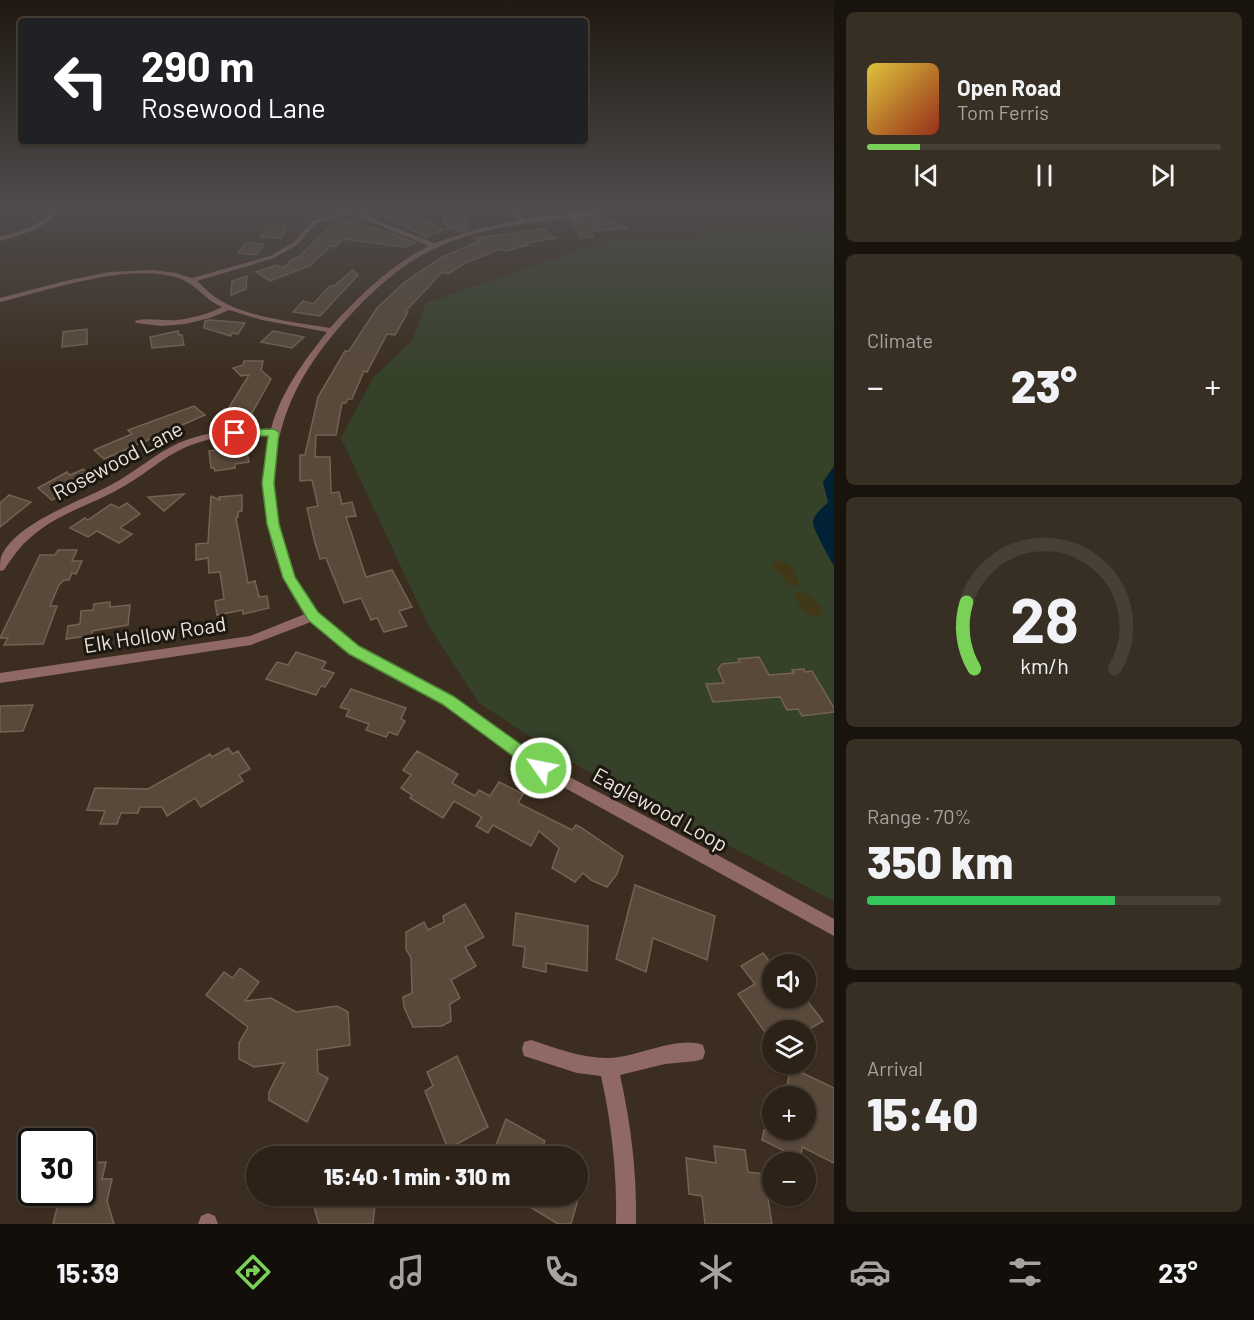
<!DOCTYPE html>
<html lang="en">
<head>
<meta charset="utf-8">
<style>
	:root { --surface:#2c2217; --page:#382f24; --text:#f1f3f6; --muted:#a6a4a1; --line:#483f36; --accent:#7ad157 }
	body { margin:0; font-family:Barlow,sans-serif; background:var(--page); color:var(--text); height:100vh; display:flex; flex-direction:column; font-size:22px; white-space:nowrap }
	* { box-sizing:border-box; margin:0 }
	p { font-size:20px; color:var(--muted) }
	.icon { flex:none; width:33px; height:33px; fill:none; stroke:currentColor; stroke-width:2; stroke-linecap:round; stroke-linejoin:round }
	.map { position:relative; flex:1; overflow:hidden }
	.drawer { display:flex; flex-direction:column; gap:12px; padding:12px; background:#18130d; width:420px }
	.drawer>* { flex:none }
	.banner { position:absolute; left:18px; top:18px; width:570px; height:126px; border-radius:6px; box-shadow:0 2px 4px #0004,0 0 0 2px var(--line); background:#202124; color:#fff; overflow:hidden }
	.fabs { position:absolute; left:762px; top:954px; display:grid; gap:12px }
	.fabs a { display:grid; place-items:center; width:54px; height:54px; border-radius:50%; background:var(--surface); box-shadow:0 2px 4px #0004,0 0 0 2px var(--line); font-size:30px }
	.speed { position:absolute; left:18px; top:1128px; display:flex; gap:12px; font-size:30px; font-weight:700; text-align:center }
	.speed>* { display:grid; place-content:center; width:78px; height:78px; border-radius:50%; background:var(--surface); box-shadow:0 2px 4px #0004,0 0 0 2px var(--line); line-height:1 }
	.speed .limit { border:3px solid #111; border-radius:9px; background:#fff; color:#111 }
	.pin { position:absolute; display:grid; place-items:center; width:51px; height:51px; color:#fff; margin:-26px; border:3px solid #fff; border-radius:50%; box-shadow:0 2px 6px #0007 }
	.me { position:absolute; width:66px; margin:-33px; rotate:303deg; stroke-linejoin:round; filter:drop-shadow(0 0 4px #0008) }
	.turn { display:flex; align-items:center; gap:21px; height:126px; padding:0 24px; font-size:27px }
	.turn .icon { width:78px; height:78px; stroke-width:2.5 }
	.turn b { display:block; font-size:42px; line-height:51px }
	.big { font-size:45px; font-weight:800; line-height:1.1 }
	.drawer .card { flex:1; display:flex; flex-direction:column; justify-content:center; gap:9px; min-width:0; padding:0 21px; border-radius:9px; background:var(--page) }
	.drawer .dial { align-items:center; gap:0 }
	.dial svg { height:156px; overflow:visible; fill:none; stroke:var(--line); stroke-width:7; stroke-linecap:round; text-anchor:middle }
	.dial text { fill:var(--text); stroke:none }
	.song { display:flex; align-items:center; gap:18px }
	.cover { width:72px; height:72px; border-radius:9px; background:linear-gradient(135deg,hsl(50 70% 55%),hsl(10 70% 35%)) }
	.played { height:6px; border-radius:3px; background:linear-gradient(90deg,var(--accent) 15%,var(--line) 15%) }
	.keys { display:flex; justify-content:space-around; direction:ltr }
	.heat { display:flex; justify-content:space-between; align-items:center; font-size:33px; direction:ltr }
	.charge { height:9px; border-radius:4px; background:linear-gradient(90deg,#34c759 70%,var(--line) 0) }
	.trip { position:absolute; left:246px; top:1146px; width:342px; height:60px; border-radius:30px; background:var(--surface); box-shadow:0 2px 4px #0004,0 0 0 2px var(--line); font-weight:800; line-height:60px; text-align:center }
	.tab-bar { display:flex; height:96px; justify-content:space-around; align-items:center; background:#120e09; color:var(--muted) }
	.tab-bar .icon { width:42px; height:42px }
	.tab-bar .on { color:var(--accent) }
	.tab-bar b { font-size:27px; color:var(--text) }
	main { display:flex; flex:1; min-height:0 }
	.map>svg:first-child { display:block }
	.green { fill:#354129 }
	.sand { fill:#403817 }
	.water { fill:#002234 }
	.building { fill:#58493a; stroke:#736354; stroke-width:1.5 }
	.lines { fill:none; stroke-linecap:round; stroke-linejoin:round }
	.street { fill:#906965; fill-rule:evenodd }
	.route { fill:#7ad157; stroke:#4f8839; stroke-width:1.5 }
	.labels { text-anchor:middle; stroke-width:6; stroke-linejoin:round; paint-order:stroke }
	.street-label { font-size:21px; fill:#ebe2d9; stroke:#1d1711 }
</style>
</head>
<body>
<main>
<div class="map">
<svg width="834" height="1224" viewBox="0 0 834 1224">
	<rect width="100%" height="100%" fill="#3b2d1f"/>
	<path class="green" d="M731 226 834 234V901L559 756 479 703 428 625 341 438 373 378 412 340 426 303 611 239 684 240Z"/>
	<g class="sand">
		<path d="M776 561C792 561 793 570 799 581L798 585 793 586 784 581 782 575 773 568V563Z"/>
		<path d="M797 592C810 592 822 605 824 616 804 620 802 608 794 597Z"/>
	</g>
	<path class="water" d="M834 466V566C830 559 812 528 813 522 814 514 823 508 828 502L823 482Z"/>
	<g class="building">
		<path d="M367 206H395L444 230 425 237Z"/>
		<path d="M439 206H453L458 218 465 217 467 230 461 232 452 227 447 229Z"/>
		<path d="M601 216 627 229 590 231 593 237 581 238 571 220Z"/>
		<path d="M344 220 391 233 415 243 405 247 343 239 336 246H331L309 266 270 281 256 272 277 265 283 268 293 259 300 256 329 227Z"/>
		<path d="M267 225 287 226 282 238 261 237Z"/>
		<path d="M544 229 556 238 526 243 528 245 505 251 500 249 465 263 448 274 442 272 405 312H408L395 335 387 334 367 372 364 371 352 399H348L346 403H342L336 435H316L315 457H330L331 493 339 492 342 504 352 502 356 516 346 517 366 577 392 570 412 607 399 611 407 626 384 632 377 618 371 620 361 598 344 603 326 558 320 559 315 543 307 508 318 506 312 480 300 481V455H305L318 397 345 351H349L377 308 406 281 442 257 479 241 475 238Z"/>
		<path d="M246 243 264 244 256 255 238 253Z"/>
		<path d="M353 270 358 275 320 316 293 312 303 301 313 304 330 286H334Z"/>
		<path d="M247 276 246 289 231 295 232 281Z"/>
		<path d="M210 320 223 321 245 323 238 334 232 333 231 336 204 328 205 321Z"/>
		<path d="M87 329V344L62 347 63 332Z"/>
		<path d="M178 331 179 335H182L184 345 152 348 150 337Z"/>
		<path d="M273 331 304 337 292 348 261 342Z"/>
		<path d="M244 361H263L261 370 271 379 252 413H248L246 416 225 414 249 375 241 376 233 368 243 365Z"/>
		<path d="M194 406 205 415 104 459 94 450 132 434 128 430Z"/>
		<path d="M236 448 237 451 246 449 249 462 235 464V468L215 471 214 468H211L209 451Z"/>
		<path d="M83 469 95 478 52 500 38 488 67 472 70 475Z"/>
		<path d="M184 494 164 511 148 497Z"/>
		<path d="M9 495 31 502 0 527V503Z"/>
		<path d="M242 495V511L238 512V517L236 518 248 583 255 581 259 597 267 596 269 608 243 614V610L217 615 215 601 224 599 220 572 209 573 208 558 196 560V544L208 543 211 496 220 500 219 497Z"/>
		<path d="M127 503 140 514 120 528 132 534 119 543 97 531 88 537 70 528 85 518 88 520 111 504 119 508Z"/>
		<path d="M58 550H77L72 561H82L76 574 72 573 69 580H64L59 585 50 606H57L43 644 4 645 8 638H0L40 555H55Z"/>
		<path d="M110 602V607L130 605 128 625 92 631V635L66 639 68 626 80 624 81 611 93 610 94 604Z"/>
		<path d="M296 652 326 662 322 669 334 673 325 687 321 686 316 695 266 679 277 662 288 665Z"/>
		<path d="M759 657 769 675 794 673 792 670 804 669 805 672 812 671 834 708V712L802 716 798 709 787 710 780 697 713 702 706 684 724 683 718 669 722 664 740 662 738 659Z"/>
		<path d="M351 689 406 708 401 719 405 721 397 735 389 732 386 737 366 730 369 724 346 716 349 710 340 707Z"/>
		<path d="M33 705 23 731 0 732V706Z"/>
		<path d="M228 748 233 754 238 751 250 769 239 775 243 781 201 807 195 798 167 816 162 807H140L138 813H121L117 824H100L105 811 87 810 95 788 148 789 210 754 212 757Z"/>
		<path d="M417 751 458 774 452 783 475 796 479 790 490 796 499 782 523 794 518 803 572 830 576 825 580 827 623 856 617 874 607 887 591 880 583 873 575 882 552 868 559 848 539 831 531 846 493 825 488 833 476 826 482 817 454 801 443 818 410 798 412 795 401 788 411 775 403 770Z"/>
		<path d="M635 885 715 916 707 960 653 938 646 972 616 959Z"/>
		<path d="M465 904 484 937 465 947 476 966 451 980 460 998 450 1004 451 1021 442 1026 413 1027 404 1007 403 997 412 993 411 958 406 949V932L424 922 428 930 444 922 443 916Z"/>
		<path d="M516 913 588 926 587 971 546 963V972L523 967 525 947 513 945Z"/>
		<path d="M763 953 772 965V998H805L823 1021 808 1030H772V1042L738 994 755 984 741 966Z"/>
		<path d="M240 968 259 982 245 1001 271 998 296 1012 337 1006 348 1012 350 1045 317 1050 318 1073 328 1078 307 1122 269 1100V1092L284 1063 254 1067 239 1059V1043L248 1027 206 995 224 972 233 978Z"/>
		<path d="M457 1056 488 1127 448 1149 425 1091 433 1086 427 1072Z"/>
		<path d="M790 1067 834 1088V1163L802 1147 801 1159 762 1140 764 1130H806V1096H786Z"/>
		<path d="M506 1119 545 1141 540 1156H492Z"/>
		<path d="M714 1146 745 1150 748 1172 764 1174 772 1224H705L702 1196 689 1194 686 1158 716 1163Z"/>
		<path d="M106 1162 102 1179H112L107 1201 114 1224H53L61 1192H82V1163Z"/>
		<path d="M311 1196H355L357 1201 375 1203 373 1224H319Z"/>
		<path d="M512 1196H579L571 1224H558Z"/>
	</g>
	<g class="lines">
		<g class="street">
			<path d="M52 206H58C51 229 20 235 0 241V237C18 231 46 226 52 206Z"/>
			<path d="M346 206H353L380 222 434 243 478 229 520 220 497 206H504L527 219 625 206C604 217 576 217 552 220 501 226 449 235 406 265 382 282 361 303 342 324 287 387 262 449 281 534 288 562 298 591 317 612 354 654 408 668 454 697 485 717 513 743 544 762 578 783 614 799 649 818 711 851 772 885 834 919V936L545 777C508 755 477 724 440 702 396 675 348 659 311 622L251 645 0 683V673L250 636 305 614C269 566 255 493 269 435 245 435 220 435 197 443 170 451 150 471 126 485 95 504 57 513 30 538 19 547 12 558 4 570L0 571C0 567 0 561 1 557 16 521 86 500 118 481 142 467 162 448 189 439 215 430 243 429 271 429 280 393 304 361 327 332L262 320 229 310 210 318 185 324 162 326 136 323 135 321C142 317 166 321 177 320 193 318 208 314 222 307 206 301 197 285 181 279 131 261 50 290 0 302V298L65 281 109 272 154 270 176 273 192 278 270 256 294 242 312 221 350 209ZM355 212 376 224 429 246C390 265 359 296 330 328 296 322 248 318 218 299 210 294 204 287 197 281L274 258 298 244 316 223Z"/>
			<path d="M775 206H811L808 208H778Z"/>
			<path d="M531 1040C556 1048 581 1058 607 1058 634 1059 676 1035 703 1045L705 1052 703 1059 696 1061 665 1064 620 1075C631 1124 637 1173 636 1224H616C617 1174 612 1125 601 1076L577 1073 524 1056 522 1049 524 1042Z"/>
			<path d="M208 1213 215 1216 218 1224H198L201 1216Z"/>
		</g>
	</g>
	<linearGradient id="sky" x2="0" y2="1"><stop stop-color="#201911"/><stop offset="0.55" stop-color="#4f4c4d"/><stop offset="1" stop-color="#4f4c4d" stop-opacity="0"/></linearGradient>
	<rect width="834" height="377" fill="url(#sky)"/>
	<path class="route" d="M274 429 279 432 274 483 279 524 295 577 318 612 359 646 453 696 547 763 549 768 547 773 541 775 536 773 442 704 349 654 308 620 283 578 267 524 262 483 268 436H235L230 433 235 430Z"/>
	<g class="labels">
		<g class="street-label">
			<text transform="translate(118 461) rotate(-28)" y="7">Rosewood Lane</text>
			<text transform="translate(155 635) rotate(-9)" y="7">Elk Hollow Road</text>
			<text transform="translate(660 810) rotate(29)" y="7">Eaglewood Loop</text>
		</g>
	</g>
</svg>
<div class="fabs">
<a><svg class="icon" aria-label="sound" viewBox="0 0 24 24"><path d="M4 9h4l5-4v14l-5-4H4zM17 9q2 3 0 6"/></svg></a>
<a><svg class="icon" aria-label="layers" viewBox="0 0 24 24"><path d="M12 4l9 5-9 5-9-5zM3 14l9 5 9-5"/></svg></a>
<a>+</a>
<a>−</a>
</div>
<div class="speed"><div class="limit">30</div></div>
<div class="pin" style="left:235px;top:433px;background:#d93025"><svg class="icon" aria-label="arrive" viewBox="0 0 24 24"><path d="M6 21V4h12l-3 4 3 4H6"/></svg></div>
<svg class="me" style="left:541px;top:768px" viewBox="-20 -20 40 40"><circle r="17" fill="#7ad157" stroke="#fff" stroke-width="3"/><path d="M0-11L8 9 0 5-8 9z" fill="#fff"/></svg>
<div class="trip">15:40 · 1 min · 310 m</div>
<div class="banner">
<div class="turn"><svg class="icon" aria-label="left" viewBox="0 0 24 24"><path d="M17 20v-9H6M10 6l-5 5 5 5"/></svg><div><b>290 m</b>Rosewood Lane</div></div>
</div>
</div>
<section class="drawer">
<div class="card">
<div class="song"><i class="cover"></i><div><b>Open Road</b><p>Tom Ferris</p></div></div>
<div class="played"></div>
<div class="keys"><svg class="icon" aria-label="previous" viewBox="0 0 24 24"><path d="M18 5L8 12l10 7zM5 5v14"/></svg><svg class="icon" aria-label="pause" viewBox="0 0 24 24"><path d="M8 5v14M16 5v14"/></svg><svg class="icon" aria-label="next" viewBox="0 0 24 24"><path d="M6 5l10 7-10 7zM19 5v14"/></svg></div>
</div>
<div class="card"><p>Climate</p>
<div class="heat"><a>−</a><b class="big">23°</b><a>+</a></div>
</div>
<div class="card dial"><svg viewBox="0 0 100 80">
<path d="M14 69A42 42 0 1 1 86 69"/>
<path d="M14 69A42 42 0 0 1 10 35" stroke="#7ad157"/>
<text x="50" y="56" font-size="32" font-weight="700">28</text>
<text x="50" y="72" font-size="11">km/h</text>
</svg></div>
<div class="card"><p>Range · 70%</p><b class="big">350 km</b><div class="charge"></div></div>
<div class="card"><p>Arrival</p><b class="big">15:40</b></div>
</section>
</main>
<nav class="tab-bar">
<b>15:39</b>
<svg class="icon on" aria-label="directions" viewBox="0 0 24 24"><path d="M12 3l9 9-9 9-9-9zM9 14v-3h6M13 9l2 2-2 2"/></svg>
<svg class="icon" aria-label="music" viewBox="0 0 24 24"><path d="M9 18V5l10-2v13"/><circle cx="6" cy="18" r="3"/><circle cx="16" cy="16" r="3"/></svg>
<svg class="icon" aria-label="phone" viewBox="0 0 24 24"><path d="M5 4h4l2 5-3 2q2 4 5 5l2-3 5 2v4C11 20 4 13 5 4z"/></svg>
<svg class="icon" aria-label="climate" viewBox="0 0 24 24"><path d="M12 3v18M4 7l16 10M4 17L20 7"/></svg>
<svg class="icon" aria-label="car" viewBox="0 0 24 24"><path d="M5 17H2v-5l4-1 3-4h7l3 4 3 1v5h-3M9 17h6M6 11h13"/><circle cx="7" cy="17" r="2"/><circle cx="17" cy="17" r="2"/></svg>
<svg class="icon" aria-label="filters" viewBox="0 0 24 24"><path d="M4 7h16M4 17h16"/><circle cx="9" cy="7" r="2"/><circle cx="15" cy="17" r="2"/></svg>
<b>23°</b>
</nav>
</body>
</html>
